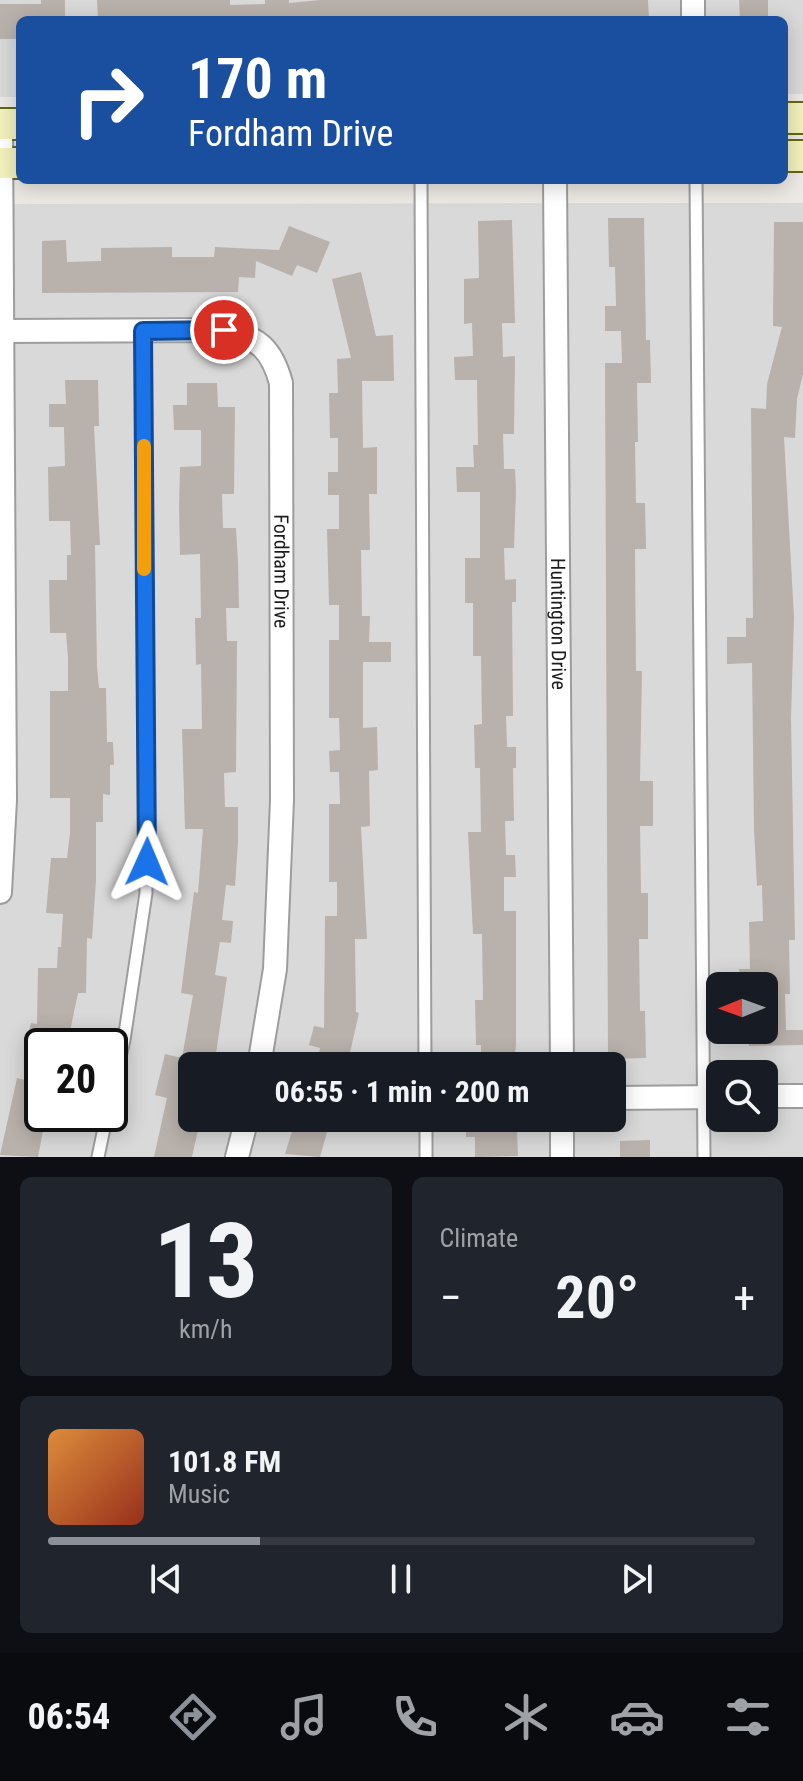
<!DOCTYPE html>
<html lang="en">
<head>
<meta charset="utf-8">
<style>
	:root { --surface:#171b24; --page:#20242c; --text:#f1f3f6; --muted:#9ea1a6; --line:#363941; --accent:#8c9099 }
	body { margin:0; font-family:"Roboto Condensed",sans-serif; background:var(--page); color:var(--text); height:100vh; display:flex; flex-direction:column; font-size:30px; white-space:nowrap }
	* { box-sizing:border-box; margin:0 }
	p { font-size:26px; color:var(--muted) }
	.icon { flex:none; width:44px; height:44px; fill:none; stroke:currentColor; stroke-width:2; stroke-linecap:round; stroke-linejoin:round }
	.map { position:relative; height:1157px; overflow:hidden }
	.sheet { display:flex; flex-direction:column; gap:20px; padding:20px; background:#0d0f14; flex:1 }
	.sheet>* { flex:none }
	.guide { position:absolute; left:16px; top:16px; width:772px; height:168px; border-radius:12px; box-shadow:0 4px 20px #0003; background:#1a4fa0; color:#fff; overflow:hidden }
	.needle { width:52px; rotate:269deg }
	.tools { position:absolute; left:706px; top:972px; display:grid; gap:16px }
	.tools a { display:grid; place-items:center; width:72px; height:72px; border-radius:12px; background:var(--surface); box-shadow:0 4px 20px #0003; font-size:40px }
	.speed { position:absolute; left:24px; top:1028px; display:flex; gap:16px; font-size:40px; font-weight:700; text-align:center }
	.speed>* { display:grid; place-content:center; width:104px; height:104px; border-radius:50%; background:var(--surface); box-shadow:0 4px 20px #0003; line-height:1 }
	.speed .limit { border:4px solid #111; border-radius:12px; background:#fff; color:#111 }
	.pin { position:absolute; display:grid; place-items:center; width:68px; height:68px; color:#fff; margin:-34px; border:4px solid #fff; border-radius:50%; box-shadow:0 2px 8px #0007 }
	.me { position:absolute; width:88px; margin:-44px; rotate:1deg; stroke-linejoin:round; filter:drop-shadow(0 0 6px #0008) }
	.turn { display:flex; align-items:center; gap:28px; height:168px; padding:0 40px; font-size:36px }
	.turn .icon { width:104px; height:104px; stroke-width:2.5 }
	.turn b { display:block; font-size:56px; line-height:68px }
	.big { font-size:60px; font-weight:700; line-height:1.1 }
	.sheet .card { flex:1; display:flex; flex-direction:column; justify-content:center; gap:12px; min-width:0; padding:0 28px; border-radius:12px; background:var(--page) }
	.sheet .dial { align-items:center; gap:0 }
	.dial b { font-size:104px; line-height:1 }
	.song { display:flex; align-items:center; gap:24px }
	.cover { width:96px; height:96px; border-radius:12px; background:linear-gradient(135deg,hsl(30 70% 55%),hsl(10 70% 35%)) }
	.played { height:8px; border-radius:4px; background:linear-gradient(90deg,var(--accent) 30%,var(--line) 30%) }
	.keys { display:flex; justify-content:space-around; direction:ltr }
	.heat { display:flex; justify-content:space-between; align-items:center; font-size:44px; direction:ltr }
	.sheet .tiles { flex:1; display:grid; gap:20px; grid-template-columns:1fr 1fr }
	.card:last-child { grid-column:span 2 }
	.trip { position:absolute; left:178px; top:1052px; width:448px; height:80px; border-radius:12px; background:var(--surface); box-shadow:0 4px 20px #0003; font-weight:700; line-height:80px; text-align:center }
	.menu { display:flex; height:128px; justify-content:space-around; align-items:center; background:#090b0e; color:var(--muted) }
	.menu .icon { width:56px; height:56px }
	.menu .selected { color:var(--accent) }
	.menu b { font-size:36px; color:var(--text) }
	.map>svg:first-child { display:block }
	.residential { fill:#dad9d9; fill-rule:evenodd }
	.building { fill:#b9b1ac }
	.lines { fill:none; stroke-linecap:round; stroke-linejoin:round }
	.service-casing { stroke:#9d9d9d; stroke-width:15 }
	.minor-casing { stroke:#9d9d9d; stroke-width:26 }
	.secondary-casing { stroke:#646610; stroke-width:34 }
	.service { stroke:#fff; stroke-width:11 }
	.minor { stroke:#fff; stroke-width:22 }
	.secondary { stroke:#f2f0bb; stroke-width:30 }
	.route-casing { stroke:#114b97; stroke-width:20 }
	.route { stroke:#1a73e8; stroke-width:14 }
	.slow { stroke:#f59e0b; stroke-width:14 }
	.labels { text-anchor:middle; stroke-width:6; stroke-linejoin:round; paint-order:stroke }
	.street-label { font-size:20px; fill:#1c1c1c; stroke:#fff }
</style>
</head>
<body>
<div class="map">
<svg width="803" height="1157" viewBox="0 0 803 1157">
	<rect width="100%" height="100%" fill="#ece8e3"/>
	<g class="residential">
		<path d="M0 0H803V94H784V20H20V97H0Z"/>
		<path d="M803 203V1157H0V204ZM720 986H764V1030H720ZM42 1046H110V1114H42ZM192 1066H612V1118H192ZM720 1074H764V1118H720Z"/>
	</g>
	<g class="building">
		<path d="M41 0H65V20H20V39H0V4H41Z"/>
		<path d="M97 0H230V5L265 4V0H289V3L320 0H648L649 20H98Z"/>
		<path d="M739 0H768V20H740Z"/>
		<path d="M608 218H644L646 340H650L651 383H637L638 442H635L636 503H645L646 549H635L636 671H642L640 781H653V826H640L641 893H648V939H639L640 1011H645L646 1058 608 1059 605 363H622L621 331H605V306H616L615 267H609Z"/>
		<path d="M512 220 515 323H502L503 357 515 356 514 434H503L504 469H515L516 491 514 548H504L505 580 516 579V602H512L513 716H506L507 747H516V768H513L514 821H505L506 855H515L516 877H504V911H516V1044L514 1066H481V1045H476L475 1000H483L482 934H473L468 832H481L480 768H475L474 725 482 724 481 656H473V603H465V558H480V492H457L456 467H474L473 445H478L477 380H455L454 357 473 356 472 323 464 324V279L479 278 478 221Z"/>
		<path d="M774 222H803V374L797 399 795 438 784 437 794 617 791 718 795 940H789L790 994H785L786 1030H803V1045L749 1046 748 1030H764V986H740L739 969H750L749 922 763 921 762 885 757 886 754 830 752 663 727 664V637H746V618H753L751 408 766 409 767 384 782 327 773 326Z"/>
		<path d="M289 226 330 242 317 273 297 265 292 276 256 261 255 278 239 277 238 292 42 293V241L66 240 67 262 101 261V248L172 247V257H214L215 247 279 250Z"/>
		<path d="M361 272 376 336 393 335 394 381H362L363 448 377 447V494H369L370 550H361L362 616H370L369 642H391V662H363V728L377 727 378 770 369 771 370 826 361 827 367 939H355L356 1012 359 1013 347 1066H317L320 1048 309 1045 314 1026 324 1028 325 916H337V882H329V804H340L339 772H330L329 751 340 750 339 718H329V640H339V605H329L327 529H339V495H328V472H338V438H330L329 393H338L337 359 351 358 332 279Z"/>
		<path d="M65 380H98L99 426H94L100 545H95L97 667 99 688H106L107 742H113L114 765H110V795L103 794V822H96V880L92 939 87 938 86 993H78L67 1046H37L26 1044 31 1023 37 1024 38 968H57L58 947H61L63 914 46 913 51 858H67L70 833V798H50V691H68V658L66 633H50L49 580H67V555H71L70 521H49L48 467 65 466 64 427H49V404H66Z"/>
		<path d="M187 383H217L218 407H235L234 494H222L223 528H236L238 563 239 608H226L227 641H237L236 772 224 773 225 807H238V842L235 886 226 885 222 920 233 921 231 943 220 942 215 975 227 977 216 1054 205 1052 202 1066H192V1119L200 1121 192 1157H154L167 1098 155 1095 165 1054 182 1058 193 995 181 993 194 892 198 893 203 829H185L182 729H202L201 664 196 665 195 618H201L200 554 180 555 179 506 180 467 201 466V430H174L173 405H187Z"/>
		<path d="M17 1078 42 1084V1114L46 1115 38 1157 0 1155Z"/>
		<path d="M296 1118H331L320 1157 285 1154Z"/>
		<path d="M466 1118H507V1132L517 1131 518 1156 475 1157V1137H466Z"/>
		<path d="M650 1140V1157H620V1141Z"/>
	</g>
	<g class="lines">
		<g class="service-casing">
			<g id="service">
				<path d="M421 180 425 1066"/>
				<path d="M696 180 704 1157"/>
				<path d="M110 1100 124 1040 146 893 143 331"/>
				<path d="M426 1118V1157"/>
				<path d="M98 1157 107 1114"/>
			</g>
		</g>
		<g class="minor-casing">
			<g id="minor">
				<path d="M693 0V20"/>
				<path id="s1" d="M555 180 562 1066"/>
				<path id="s2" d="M2 331 224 330C259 337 272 350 281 383L282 800 275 969 259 1066"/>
				<path d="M0 892 5 800 1 124"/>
				<path d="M764 1096H803"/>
				<path d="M612 1098 720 1097"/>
				<path d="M562 1118V1157"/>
				<path d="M237 1157 247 1118"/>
			</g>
		</g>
		<g class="secondary-casing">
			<g id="secondary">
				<path d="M784 118H803"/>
				<path d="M0 124H20"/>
				<path d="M784 156H803"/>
				<path d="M0 163H20"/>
			</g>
		</g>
		<use href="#service" class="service"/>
		<use href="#minor" class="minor"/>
		<use href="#secondary" class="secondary"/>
	</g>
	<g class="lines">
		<g class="route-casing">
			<path id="route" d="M147 862 143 331 224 330"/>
		</g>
		<use href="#route" class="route"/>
		<path class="slow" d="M144 446V569"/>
	</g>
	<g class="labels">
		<g class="street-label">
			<text dy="7" stroke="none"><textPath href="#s2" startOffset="494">Fordham Drive</textPath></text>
			<text dy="7" stroke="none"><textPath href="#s1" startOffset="444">Huntington Drive</textPath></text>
		</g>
	</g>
</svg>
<div class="tools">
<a><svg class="needle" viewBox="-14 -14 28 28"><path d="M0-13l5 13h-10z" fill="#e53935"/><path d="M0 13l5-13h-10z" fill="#9ea1a6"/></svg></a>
<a><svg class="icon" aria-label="search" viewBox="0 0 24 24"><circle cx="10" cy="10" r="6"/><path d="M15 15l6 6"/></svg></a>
</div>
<div class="speed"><div class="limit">20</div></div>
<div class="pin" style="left:224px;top:330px;background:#d93025"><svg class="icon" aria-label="arrive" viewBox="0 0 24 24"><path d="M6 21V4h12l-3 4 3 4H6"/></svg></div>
<svg class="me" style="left:147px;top:862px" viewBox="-20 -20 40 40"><path d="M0-17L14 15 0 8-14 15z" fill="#1a73e8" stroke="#fff" stroke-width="4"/></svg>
<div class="trip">06:55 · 1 min · 200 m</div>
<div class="guide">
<div class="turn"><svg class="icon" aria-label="right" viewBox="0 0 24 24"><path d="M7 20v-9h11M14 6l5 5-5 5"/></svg><div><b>170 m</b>Fordham Drive</div></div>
</div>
</div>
<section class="sheet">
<div class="tiles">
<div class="card dial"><b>13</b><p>km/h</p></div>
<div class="card"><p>Climate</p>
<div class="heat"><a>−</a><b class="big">20°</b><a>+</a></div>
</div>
<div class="card">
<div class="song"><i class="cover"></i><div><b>101.8 FM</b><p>Music</p></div></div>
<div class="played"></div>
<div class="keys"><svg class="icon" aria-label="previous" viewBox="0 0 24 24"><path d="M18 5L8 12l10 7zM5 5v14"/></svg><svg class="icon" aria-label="pause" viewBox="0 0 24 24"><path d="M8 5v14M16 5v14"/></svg><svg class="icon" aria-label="next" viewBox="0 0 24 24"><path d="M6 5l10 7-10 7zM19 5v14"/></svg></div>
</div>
</div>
</section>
<nav class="menu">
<b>06:54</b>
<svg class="icon selected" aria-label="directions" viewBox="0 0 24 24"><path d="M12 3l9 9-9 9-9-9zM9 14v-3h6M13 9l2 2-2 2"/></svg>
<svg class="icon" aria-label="music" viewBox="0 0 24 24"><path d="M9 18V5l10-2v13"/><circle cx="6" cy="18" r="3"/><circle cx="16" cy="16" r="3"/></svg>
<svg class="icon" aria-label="phone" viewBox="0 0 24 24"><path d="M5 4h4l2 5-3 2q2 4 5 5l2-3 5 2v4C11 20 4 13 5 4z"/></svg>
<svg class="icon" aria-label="climate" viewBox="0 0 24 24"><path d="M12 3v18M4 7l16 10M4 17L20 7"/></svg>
<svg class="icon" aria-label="car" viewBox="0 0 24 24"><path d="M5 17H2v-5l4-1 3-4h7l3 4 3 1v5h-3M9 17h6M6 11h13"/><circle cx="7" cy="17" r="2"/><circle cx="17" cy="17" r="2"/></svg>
<svg class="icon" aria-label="filters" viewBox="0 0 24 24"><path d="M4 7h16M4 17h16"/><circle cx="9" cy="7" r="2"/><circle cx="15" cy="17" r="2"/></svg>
</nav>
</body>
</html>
